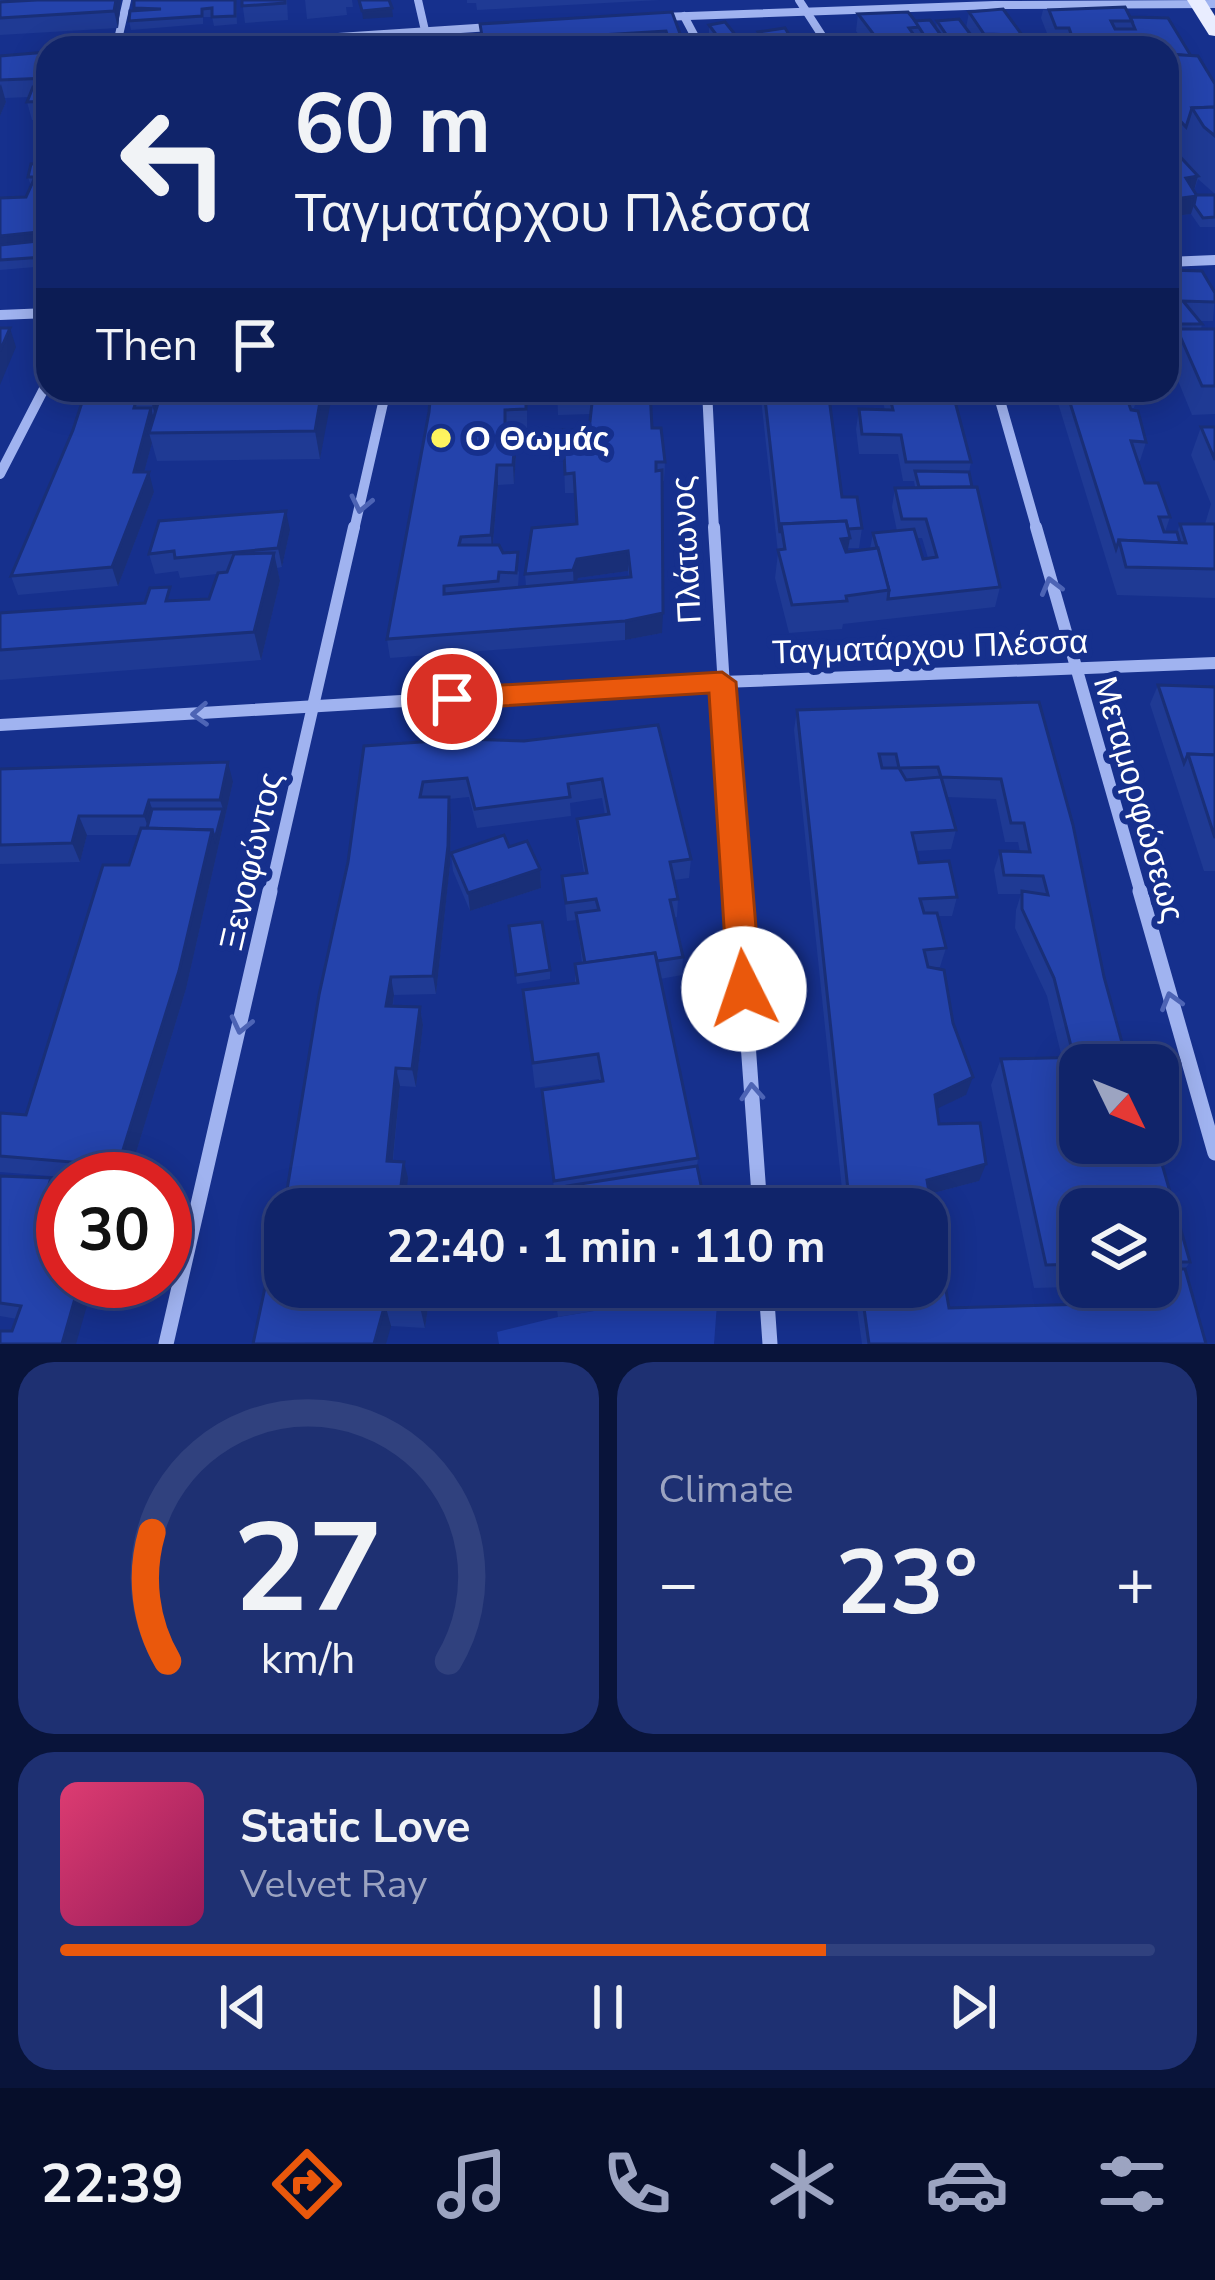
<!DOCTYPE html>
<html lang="en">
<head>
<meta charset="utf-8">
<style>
	:root { --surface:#10246a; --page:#1e3072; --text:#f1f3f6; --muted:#9ca4c1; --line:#30417e; --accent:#ea580c }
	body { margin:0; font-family:"Nunito Sans",sans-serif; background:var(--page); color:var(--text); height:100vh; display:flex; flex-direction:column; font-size:45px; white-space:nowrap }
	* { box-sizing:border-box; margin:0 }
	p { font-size:39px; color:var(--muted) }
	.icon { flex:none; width:66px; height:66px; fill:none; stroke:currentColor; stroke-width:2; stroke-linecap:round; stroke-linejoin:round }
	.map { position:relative; height:1344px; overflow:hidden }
	.details { display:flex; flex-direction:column; gap:18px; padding:18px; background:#09143a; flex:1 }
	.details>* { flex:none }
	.hud { position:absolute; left:36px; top:36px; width:1143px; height:366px; border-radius:36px; box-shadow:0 6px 30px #0003,0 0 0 3px var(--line); background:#10246a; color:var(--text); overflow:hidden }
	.needle { width:78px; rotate:133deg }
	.tools { position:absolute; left:1059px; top:1044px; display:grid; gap:24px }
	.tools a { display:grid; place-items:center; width:120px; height:120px; border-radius:24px; background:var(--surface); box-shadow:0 6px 30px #0003,0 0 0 3px var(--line); font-size:60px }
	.speed { position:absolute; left:36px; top:1152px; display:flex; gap:24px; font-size:60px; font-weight:700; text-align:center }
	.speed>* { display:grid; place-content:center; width:156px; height:156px; border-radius:50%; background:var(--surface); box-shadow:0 6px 30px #0003,0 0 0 3px var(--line); line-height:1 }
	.speed .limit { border:18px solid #d22; background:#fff; color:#111 }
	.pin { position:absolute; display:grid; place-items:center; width:102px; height:102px; color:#fff; margin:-51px; border:6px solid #fff; border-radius:50%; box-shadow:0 3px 12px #0007 }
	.me { position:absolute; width:132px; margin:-66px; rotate:356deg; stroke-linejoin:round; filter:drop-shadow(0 0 9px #0008) }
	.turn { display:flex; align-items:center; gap:42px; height:252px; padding:0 60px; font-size:54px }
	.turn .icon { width:156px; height:156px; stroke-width:2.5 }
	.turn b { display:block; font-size:84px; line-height:102px }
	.then { display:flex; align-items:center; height:114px; padding:0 60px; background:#0003; gap:24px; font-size:45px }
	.big { font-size:90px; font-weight:700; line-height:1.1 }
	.details .widget { flex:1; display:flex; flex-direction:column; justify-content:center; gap:18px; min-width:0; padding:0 42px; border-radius:36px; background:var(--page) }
	.details .dial { align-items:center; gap:0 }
	.dial svg { height:312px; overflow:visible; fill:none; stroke:var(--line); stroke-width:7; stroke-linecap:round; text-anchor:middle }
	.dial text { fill:var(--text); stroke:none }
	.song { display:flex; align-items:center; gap:36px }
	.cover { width:144px; height:144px; border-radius:18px; background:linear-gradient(135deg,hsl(340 70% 55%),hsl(330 70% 35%)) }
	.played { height:12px; border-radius:6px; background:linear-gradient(90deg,var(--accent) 70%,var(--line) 70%) }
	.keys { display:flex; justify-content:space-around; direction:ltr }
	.heat { display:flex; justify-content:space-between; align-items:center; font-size:66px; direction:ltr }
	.details .tiles { flex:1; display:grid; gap:18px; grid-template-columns:1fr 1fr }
	.widget:last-child { grid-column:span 2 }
	.trip { position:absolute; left:264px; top:1188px; width:684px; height:120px; border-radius:36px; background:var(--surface); box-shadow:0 6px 30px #0003,0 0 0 3px var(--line); font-weight:700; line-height:120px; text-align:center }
	.menu { display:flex; height:192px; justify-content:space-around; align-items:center; background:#060e2a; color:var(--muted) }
	.menu .icon { width:84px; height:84px }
	.menu .current { color:var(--accent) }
	.menu b { font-size:54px; color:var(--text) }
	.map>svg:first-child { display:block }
	.green { fill:#1e3da7 }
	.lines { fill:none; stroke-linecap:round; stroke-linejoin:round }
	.street-far3 { stroke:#a0b3f0; stroke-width:8 }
	.street-far2 { stroke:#a0b3f0; stroke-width:10 }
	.street-far1 { stroke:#a0b3f0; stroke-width:12 }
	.street { stroke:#a0b3f0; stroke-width:15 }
	.primary { fill:#e9edff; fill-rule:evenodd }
	.wall { fill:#1f3a94; fill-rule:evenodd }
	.shaded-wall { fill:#192f78 }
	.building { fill:#2443ac; stroke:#192f78; stroke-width:3; fill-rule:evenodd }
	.oneway { stroke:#4d64b5 }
	.route { fill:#ea580c; stroke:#983908; stroke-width:3 }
	.poi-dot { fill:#fff45f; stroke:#16308d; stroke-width:4.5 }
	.labels { text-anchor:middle; stroke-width:12; stroke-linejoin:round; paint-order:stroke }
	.poi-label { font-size:33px; font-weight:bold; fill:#fff; stroke:#16308d; text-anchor:start }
	.street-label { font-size:33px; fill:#fff; stroke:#16308d }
</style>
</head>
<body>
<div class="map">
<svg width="1215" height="1344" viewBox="0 0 1215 1344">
	<rect width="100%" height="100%" fill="#16308d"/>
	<path class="green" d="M718 1290 714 1344H499L497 1332 558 1317Z"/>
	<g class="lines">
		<g class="street-far3">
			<path d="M418 0 429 48"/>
			<path d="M799 0 830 48"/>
			<path d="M684 16 701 48"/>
			<path d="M661 17 995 5 1215 4"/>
			<path d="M116 48 127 0"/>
			<path d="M169 48 491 27"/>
		</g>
		<g class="street-far2">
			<path d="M1167 262 1215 260"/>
			<path d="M0 315 48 313"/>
			<path d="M707 390 714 530"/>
			<path d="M997 390 1037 530"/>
			<path d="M0 474 48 381"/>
			<path d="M354 530 386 390"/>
		</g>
		<g class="street-far1">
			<path d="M714 527 737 894"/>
			<path d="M1036 527 1141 894"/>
			<path d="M0 725 722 682 1215 663"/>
			<path d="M270 894 354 527"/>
		</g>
		<g class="street">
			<path d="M737 891 760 1209"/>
			<path d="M1140 891 1215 1153"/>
			<path d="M766 1287 770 1344"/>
			<path d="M166 1344 270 891"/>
		</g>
		<path class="primary" d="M1187 0H1205L1215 16V36L1209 35Z"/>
	</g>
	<g class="wall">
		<path d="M0 0 18 1 121 0 118 28 0 35Z"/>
		<path d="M134 0H236L237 24 214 26 212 17H203V24L131 30 129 21 134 11Z"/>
		<path d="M242 0H287L288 20 245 23Z"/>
		<path d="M305 0H352L353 7H346L347 15 307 19Z"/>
		<path d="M467 0H660L477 10 476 3H467Z"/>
		<path d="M1043 10 1130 18 1191 56 1215 84V194L1198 179 1194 191 1196 195H1215V227H1200L1191 214 1167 217V149L1182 158 1167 141V48H1066L1065 45 1052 46 1041 18Z"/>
		<path d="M672 12 682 39V48H481L480 24Z"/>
		<path d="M969 12 1022 35 1020 48H979L974 40 972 48H948L945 44V48H925L918 38V41L923 48H869L856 31 858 14 915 21 936 28 937 21 966 28Z"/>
		<path d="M709 25 737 37 757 48H719L709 33Z"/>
		<path d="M758 32 797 48H762L758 41Z"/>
		<path d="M48 52V119L32 120 27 102 29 97 5 98 6 102 0 116V56Z"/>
		<path d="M48 163 47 266 0 270V198L26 197 31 186 28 177Z"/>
		<path d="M1167 270 1215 293 1213 321H1199L1202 324 1201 329H1215V414L1192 415 1168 356 1172 343H1167Z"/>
		<path d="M86 390H156L158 403 327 416 320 459 157 461 152 443 144 472 154 492 118 586 18 595 11 576 73 430Z"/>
		<path d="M527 390V429H506V435L516 455 514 484 498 485 493 545 519 572 518 587 526 586 525 574 576 524 575 493H565L563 430H589L591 414 558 415 557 390H650L652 428 665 462 664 481H662V633L625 640 390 658 387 639 429 412ZM628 571 629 577 576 582 578 578Z"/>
		<path d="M760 390H828L842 497 862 528 859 548H848V552L870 549 873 533 897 531 892 507 895 488 915 487 914 481H903L898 454H859L856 429 859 409 885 410 880 390H952L971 462 969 472 1000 587 995 607 843 624 842 629 789 633 775 578 778 553ZM917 538H922L928 558 923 559Z"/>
		<path d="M1054 390H1139L1134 408H1130L1146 442 1140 461H1137L1145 483 1170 517 1165 532H1177L1180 524H1205L1211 504 1191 455 1201 427H1215V598L1117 595Z"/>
		<path d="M290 530 282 567 277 568 280 581 261 660 0 680V613L209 599 217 574 180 578 178 571 155 574 149 554Z"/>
		<path d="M1158 685 1215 687V871H1204L1150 704Z"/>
		<path d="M1039 702 1104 977 1126 1057 1190 1262 1185 1269 1206 1344H862L854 1287H927V1209H844L794 730 797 710ZM947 797 996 799 1005 842H1018L1020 852 1000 851 994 870 998 894H1021L1016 910 1015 928 1047 996 1062 1058 1001 1059 991 1085 1034 1288 1072 1287 1076 1305 949 1308 930 1194 979 1181 939 1124 937 1108 966 1095 930 967H940L946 948 938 916H952L957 897 919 863 916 851 951 849 956 830ZM1080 1209H1158V1287H1080Z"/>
		<path d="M658 725 691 859 689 878 674 880 678 899 677 917 674 918 683 957 682 975 660 979 698 1158 697 1166 706 1209H569L568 1203 556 1205 542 1090 599 1082V1079L535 1088 523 990 575 983V964L582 963 577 920 567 921 562 876 584 873 578 838 577 819 605 815 602 798 570 803 571 816 477 828 469 797 449 799 451 816 450 865 436 994 394 995 393 1006 420 1007 423 1025 416 1087 400 1086 393 1162 408 1178 285 1209 431 1287 425 1328 391 1326 278 1245 348 862 364 746 524 741Z"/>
		<path d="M0 769 233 782 186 989 128 1179H88L0 1172V1113L26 1115 129 865 138 835H87L80 862 0 864Z"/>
		<path d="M509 847 540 869 541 888 470 911 453 871 451 853Z"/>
		<path d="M509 926 550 970V979L517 984Z"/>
		<path d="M0 1176 76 1344 12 1331 17 1319 0 1316Z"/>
		<path d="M554 1287H719L718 1290 558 1317Z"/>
	</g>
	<g class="shaded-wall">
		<path d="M116 0H121L118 28 114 11Z"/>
		<path d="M392 8 393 17 363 19 362 11Z"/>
		<path d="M974 39 972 48H951L952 43Z"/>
		<path d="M1 84 6 102 0 116V86Z"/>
		<path d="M1198 176 1193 194 1186 178Z"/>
		<path d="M1197 196 1191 214 1167 217V200Z"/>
		<path d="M48 231 47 266 44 257 0 255V236Z"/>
		<path d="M10 328 16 347 0 385V351Z"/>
		<path d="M145 390H156L159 406 156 418 150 398Z"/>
		<path d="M322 390H333L320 459 315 431Z"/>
		<path d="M151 408 156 427 149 433 152 443 139 491 134 472Z"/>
		<path d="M515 436 516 455 514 484 513 465Z"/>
		<path d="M497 465 498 485 492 555 491 535Z"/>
		<path d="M149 472 154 492 118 586 112 567Z"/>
		<path d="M286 511 290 530 282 567 278 548Z"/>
		<path d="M850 538 845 566 841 539Z"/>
		<path d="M628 551V571L578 578 574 590 573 570 577 559Z"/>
		<path d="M274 553 280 581 261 660 254 632Z"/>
		<path d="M663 613 662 633 625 640V621Z"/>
		<path d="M228 762 233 782 186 989 128 1179H125L118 1166 212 830 223 809 220 800Z"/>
		<path d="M449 797 451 816 450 865 436 994 433 976Z"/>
		<path d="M149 800 156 819 151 835 144 816Z"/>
		<path d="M79 816 87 835 80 862 72 843Z"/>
		<path d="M540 869 541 888 470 911 468 893Z"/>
		<path d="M391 977 394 995 390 1024 386 1006Z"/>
		<path d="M420 1007 423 1025 416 1087 412 1069Z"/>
		<path d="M396 1068 400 1086 391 1178 387 1161Z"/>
		<path d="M973 1077 966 1095 930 1112 935 1095Z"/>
		<path d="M404 1162 408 1178 404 1209H398Z"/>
		<path d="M986 1164 979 1181 922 1196 927 1180Z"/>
		<path d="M80 1281H94L76 1344H62Z"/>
		<path d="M423 1287H431L425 1328 420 1307Z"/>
		<path d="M385 1304 391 1326 386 1344H374Z"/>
	</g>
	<g class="building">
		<path d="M37 0H116L114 11 0 18V2Z"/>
		<path d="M134 0H235V16L212 17V8L202 9V16L129 21 130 11 161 9 134 8Z"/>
		<path d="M242 0H285V3L242 6Z"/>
		<path d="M359 0H389L392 8 362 11Z"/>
		<path d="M1125 7 1132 21H1111L1115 29H1135L1130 17 1168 18 1191 56 1167 54V48H1143L1138 39H1133L1137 48H1076L1069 28H1056L1049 10Z"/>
		<path d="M1003 9 1022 35 984 34 969 12Z"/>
		<path d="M672 12 682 39 669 40 666 31 500 41 501 48H484L480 24Z"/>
		<path d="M908 12 920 27 909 28 923 48H884L858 14Z"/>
		<path d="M959 19 974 39 952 43 937 21Z"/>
		<path d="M930 20 946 42 929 43 915 21Z"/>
		<path d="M725 22 737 37 747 36 757 48H726L709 25Z"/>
		<path d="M785 28 797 48H768L758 32Z"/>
		<path d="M396 38 394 48H227V47Z"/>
		<path d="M48 52V78L0 80V56Z"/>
		<path d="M1167 54 1198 56 1215 84V107L1192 108 1186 127 1174 114 1167 115Z"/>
		<path d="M33 87H48V101L27 102Z"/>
		<path d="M1215 107V136L1204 127 1192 108Z"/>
		<path d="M1172 148 1198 176 1186 178 1197 196 1167 200V149Z"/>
		<path d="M48 163V231L0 236V198L26 197 35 177H28L31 164Z"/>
		<path d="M1196 195H1215V217L1203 218 1194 205Z"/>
		<path d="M48 240V247L44 257 0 260V245Z"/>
		<path d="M1167 270 1202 271 1215 293V302L1183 301 1202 324H1167Z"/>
		<path d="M0 328H10L0 351Z"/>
		<path d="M1177 329H1215V386H1202Z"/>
		<path d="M86 390H153L150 398H137L134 408H151L134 472H149L112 567 11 576 73 430Z"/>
		<path d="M162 390H322L315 431 149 433Z"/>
		<path d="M431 390H526V409L505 410V435L515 436 513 465H497L491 535 461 537 459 545H499L503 553 518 552 516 573 499 572 498 581 444 586V594L631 577 628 551 577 559 573 570 525 574 532 528 577 524 574 473 565 474 563 430H589L593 394 557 396V390H650L652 428H661L665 462H656V471L662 470 663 613 625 621 387 639 429 412Z"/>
		<path d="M764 390H828L842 497H857L862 528 848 529 846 521 781 524 780 533Z"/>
		<path d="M888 390H952L971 462H906L901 435 862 434 859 409 893 410Z"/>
		<path d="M1066 390H1124L1131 410 1138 411 1146 442 1131 441 1145 483H1158L1170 517H1159L1164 532H1177L1180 543 1119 540 1116 549Z"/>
		<path d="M1201 427H1215V460Z"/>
		<path d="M915 471 969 472 972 487H919Z"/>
		<path d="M977 487 1000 587 888 599 889 590 873 533 914 529 923 559 937 557 926 519H902L895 488Z"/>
		<path d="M286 511 278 548 175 558 174 551 149 554 159 521Z"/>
		<path d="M846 521 850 538 841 539 846 552 878 548 889 590 846 596 847 601 792 605 778 550 785 549 781 524Z"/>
		<path d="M1180 524H1215V569L1126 567 1119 540 1186 543Z"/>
		<path d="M274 553 254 632 0 650V613L145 603 150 588 170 587 166 601 209 599 218 573 227 572 234 554Z"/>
		<path d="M1158 685 1215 687V755L1188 754 1184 763Z"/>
		<path d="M1039 702 1073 825 1104 977 1126 1057 1074 1058 1054 978 1022 909V891L1048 895 1043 876 1004 875 1000 851 1030 852 1024 823H1011L1001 779 941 777 956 830 912 833 919 863 949 861 957 897 920 899 924 913H937L946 948 924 950 928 967 944 970 953 1023 973 1077 935 1095 939 1124 980 1123 986 1164 927 1180 949 1308 1088 1304 1084 1287H1158V1269H1185L1206 1344H869L861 1287H927V1209H850L797 710ZM879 754H896L899 768 938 767 941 777 906 780 899 768H882Z"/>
		<path d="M658 725 691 859 670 862 678 899 670 900 683 957 657 961 655 953 585 963 576 913 599 910 596 899 566 903 562 876 587 873 577 819 609 814 602 779 568 784 570 797 475 809 467 778 423 782 420 797H449L448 846 433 976 391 977 386 1006 420 1007 412 1069 396 1068 387 1161 404 1162 398 1209H285V1245H278L319 995 348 862 364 746 464 739 524 741Z"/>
		<path d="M1188 754 1215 755V838Z"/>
		<path d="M228 762 220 800H149L144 816H79L72 843 0 845V769Z"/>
		<path d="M152 809H223L215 839 212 830 147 828Z"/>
		<path d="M141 828 212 830 179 971 118 1166 0 1156V1113L26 1115 103 865H129Z"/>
		<path d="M504 835 509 847 527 841 540 869 468 893 451 853Z"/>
		<path d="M542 922 550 970 516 975 509 926Z"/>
		<path d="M655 953 698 1158 554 1181 542 1090 603 1081 598 1054 533 1063 523 990 578 983 575 964Z"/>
		<path d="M1132 1056 1134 1065H1080V1143H1156L1190 1262H1158V1209H1080V1264L1046 1265 1001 1059Z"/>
		<path d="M697 1166 706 1209H570L567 1186Z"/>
		<path d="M0 1176 51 1178 48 1188 63 1189V1281H80L62 1344H0V1331H12L21 1306 0 1303Z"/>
		<path d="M274 1245H285V1287H423L420 1307 385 1304 374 1344H253Z"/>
		<path d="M555 1287H647L557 1302Z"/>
	</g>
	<defs><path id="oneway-chevron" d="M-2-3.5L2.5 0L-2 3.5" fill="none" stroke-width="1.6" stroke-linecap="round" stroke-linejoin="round" transform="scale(3)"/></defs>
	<g class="oneway">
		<use href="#oneway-chevron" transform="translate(361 504) rotate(102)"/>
		<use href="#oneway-chevron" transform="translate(1051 586) rotate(-105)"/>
		<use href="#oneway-chevron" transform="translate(200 714) rotate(177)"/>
		<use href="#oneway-chevron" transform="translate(1171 1001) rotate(-106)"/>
		<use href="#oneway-chevron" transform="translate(241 1025) rotate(103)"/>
		<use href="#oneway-chevron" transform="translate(752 1092) rotate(-94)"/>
	</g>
	<path class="route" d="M722 672 736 682 761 989 756 999 744 1004 733 999 728 989 709 693 452 709 438 699 452 688Z"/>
	<circle class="poi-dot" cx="441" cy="438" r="12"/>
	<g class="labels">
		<g class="poi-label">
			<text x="465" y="450">Ο Θωμάς</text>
		</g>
		<g class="street-label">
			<text transform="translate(685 550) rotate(-93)" y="12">Πλάτωνος</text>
			<text transform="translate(930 646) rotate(-2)" y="12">Ταγματάρχου Πλέσσα</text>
			<text transform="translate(1140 799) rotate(74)" y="12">Μεταμορφώσεως</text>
			<text transform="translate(250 861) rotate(-77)" y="12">Ξενοφώντος</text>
		</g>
	</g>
</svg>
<div class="tools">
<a><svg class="needle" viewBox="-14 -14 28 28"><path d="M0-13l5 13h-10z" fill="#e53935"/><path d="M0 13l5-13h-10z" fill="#9ca4c1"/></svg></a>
<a><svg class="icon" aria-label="layers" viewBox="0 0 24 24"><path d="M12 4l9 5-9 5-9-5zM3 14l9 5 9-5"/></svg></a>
</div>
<div class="speed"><div class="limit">30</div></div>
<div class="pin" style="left:452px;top:699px;background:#d93025"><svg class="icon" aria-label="arrive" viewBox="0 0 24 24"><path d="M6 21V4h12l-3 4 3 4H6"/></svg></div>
<svg class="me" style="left:744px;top:989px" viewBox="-20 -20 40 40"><circle r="19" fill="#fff"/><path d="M0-13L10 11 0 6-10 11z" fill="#ea580c"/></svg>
<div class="trip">22:40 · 1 min · 110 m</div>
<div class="hud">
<div class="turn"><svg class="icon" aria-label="left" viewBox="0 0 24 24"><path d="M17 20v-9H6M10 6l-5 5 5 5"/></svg><div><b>60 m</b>Ταγματάρχου Πλέσσα</div></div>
<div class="then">Then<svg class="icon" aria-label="arrive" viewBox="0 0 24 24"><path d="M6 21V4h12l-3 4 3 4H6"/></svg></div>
</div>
</div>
<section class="details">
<div class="tiles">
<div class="widget dial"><svg viewBox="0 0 100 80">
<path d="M14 69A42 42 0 1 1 86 69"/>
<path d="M14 69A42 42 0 0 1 10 36" stroke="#ea580c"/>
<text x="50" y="56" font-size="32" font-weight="700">27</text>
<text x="50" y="72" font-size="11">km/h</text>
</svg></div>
<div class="widget"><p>Climate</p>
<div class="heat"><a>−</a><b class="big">23°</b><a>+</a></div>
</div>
<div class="widget">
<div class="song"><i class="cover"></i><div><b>Static Love</b><p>Velvet Ray</p></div></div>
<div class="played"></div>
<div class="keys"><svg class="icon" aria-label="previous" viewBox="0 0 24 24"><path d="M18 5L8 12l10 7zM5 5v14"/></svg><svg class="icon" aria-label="pause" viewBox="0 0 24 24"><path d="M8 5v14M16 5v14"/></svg><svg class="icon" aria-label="next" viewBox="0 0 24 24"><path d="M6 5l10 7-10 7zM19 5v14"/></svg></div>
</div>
</div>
</section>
<nav class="menu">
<b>22:39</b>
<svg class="icon current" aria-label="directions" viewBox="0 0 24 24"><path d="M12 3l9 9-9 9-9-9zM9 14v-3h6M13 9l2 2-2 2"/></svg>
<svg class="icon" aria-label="music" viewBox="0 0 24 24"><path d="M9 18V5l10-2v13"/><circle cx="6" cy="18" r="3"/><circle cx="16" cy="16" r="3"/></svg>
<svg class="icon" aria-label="phone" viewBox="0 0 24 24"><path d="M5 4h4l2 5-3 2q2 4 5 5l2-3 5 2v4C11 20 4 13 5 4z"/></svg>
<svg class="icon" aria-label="climate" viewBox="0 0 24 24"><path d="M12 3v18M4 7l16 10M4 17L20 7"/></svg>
<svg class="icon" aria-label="car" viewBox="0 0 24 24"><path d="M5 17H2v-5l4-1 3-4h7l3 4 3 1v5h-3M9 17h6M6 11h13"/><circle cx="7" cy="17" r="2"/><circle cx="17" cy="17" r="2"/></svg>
<svg class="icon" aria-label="filters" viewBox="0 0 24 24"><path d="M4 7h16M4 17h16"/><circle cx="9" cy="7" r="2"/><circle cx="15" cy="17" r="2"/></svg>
</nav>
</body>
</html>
